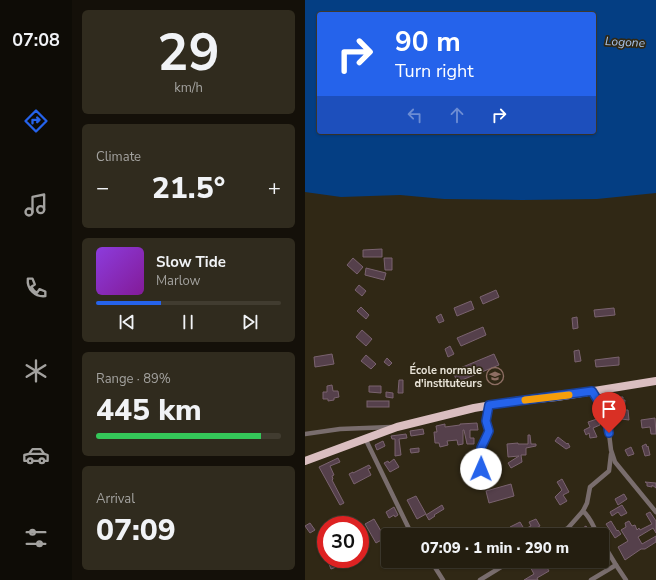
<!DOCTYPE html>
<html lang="en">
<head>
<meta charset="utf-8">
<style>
	:root { --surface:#241e10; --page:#302b1e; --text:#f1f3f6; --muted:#a3a29f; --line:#413c30; --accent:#2563eb }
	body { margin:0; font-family:"Nunito Sans",sans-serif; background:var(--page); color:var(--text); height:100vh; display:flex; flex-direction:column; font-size:15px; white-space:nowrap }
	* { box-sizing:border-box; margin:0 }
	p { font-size:13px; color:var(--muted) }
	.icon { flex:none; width:22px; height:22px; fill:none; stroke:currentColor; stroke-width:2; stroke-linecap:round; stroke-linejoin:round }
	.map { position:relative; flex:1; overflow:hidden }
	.side { display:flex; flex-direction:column; gap:10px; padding:10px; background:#141009; width:233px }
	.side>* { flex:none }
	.top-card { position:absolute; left:12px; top:12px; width:279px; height:122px; border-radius:4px; box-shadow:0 1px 3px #0004,0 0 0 1px var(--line); background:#2563eb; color:#fff; overflow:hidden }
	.speed { position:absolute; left:12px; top:516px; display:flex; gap:8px; font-size:20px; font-weight:700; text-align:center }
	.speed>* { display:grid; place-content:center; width:52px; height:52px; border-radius:50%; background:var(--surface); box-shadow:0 1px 3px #0004,0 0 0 1px var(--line); line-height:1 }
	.speed .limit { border:6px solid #d22; background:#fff; color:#111 }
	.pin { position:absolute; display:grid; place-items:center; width:34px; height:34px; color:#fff; margin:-41px -17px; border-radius:50% 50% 50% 0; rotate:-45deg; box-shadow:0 0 4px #0007 }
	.pin .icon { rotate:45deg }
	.me { position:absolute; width:44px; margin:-22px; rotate:1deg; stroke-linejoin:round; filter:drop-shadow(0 0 3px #0008) }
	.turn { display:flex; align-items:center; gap:14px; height:84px; padding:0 12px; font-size:18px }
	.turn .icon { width:52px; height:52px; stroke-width:2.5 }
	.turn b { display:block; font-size:28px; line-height:34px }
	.lanes { display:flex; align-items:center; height:38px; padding:0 12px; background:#0003; justify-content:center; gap:20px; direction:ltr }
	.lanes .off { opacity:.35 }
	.big { font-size:30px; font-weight:800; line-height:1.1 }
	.side .tile { flex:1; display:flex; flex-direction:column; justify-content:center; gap:6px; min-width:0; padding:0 14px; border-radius:6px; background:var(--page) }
	.side .dial { align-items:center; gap:0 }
	.dial b { font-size:52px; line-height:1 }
	.song { display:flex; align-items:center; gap:12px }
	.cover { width:48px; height:48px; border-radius:6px; background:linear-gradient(135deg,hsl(270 70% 55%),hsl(290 70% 35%)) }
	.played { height:4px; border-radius:2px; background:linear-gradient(90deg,var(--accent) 35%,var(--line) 35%) }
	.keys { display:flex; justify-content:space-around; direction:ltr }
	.heat { display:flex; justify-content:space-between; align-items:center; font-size:22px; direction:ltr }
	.charge { height:6px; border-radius:3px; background:linear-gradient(90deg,#34c759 89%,var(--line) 0) }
	.trip { position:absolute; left:76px; top:528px; width:228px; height:40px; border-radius:4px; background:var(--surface); box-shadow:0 1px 3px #0004,0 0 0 1px var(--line); font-weight:800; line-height:40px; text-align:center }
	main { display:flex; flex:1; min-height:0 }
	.tabs { display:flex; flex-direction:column; width:72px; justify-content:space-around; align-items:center; background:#0e0c06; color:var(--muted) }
	.tabs .icon { width:28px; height:28px }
	.tabs .current { color:var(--accent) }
	.tabs b { font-size:18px; color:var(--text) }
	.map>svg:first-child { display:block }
	.water { fill:#043e83; fill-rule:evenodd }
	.building { fill:#55404b; stroke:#7a636f }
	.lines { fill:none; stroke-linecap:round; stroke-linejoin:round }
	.minor { stroke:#796d6d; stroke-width:4.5 }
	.trunk { stroke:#dabec0; stroke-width:8 }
	.route-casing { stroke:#184099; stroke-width:10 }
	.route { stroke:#2563eb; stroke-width:7 }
	.slow { stroke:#f59e0b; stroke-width:7 }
	.labels { text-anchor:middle; stroke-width:3.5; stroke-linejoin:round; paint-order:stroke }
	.poi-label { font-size:11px; font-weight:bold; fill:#e8e3d7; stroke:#302815; text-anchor:end }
	.water-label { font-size:12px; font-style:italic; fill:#a8c4eb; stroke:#302815 }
</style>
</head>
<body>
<main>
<nav class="tabs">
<b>07:08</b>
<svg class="icon current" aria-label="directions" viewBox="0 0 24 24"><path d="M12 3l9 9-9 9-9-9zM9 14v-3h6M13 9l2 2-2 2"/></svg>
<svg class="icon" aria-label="music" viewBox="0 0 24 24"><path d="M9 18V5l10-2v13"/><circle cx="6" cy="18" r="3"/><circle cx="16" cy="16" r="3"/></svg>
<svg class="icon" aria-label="phone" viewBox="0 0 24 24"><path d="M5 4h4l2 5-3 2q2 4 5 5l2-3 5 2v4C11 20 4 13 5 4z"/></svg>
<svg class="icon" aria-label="climate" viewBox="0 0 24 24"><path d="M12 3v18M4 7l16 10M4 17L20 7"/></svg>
<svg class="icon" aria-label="car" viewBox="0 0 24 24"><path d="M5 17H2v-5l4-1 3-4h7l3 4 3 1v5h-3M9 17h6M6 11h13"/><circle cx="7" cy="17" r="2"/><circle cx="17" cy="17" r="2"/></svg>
<svg class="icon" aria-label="filters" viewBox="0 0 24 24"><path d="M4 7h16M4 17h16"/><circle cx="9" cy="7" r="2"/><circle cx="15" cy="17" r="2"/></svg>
</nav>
<section class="side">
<div class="tile dial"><b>29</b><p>km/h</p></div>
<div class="tile"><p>Climate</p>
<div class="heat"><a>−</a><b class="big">21.5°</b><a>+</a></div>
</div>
<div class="tile">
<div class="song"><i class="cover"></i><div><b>Slow Tide</b><p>Marlow</p></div></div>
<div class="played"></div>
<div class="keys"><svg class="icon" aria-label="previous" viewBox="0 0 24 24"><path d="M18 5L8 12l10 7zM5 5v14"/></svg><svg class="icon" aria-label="pause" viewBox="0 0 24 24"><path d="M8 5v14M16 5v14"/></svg><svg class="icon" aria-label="next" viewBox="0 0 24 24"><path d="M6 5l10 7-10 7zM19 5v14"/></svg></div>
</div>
<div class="tile"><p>Range · 89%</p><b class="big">445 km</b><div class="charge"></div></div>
<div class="tile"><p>Arrival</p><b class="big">07:09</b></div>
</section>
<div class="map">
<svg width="351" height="580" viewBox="0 0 351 580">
	<rect width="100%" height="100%" fill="#302815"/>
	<path class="water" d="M0 0H351V193L292 199 217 200 139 199 95 195 36 197 0 192ZM14 14H289V132H14Z"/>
	<g class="building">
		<path d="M77 249V257H58V250Z"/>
		<path d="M48 258 58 267 52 274 42 265Z"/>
		<path d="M79 258H87V270H80Z"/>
		<path d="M61 268 81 273 79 280 60 275Z"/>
		<path d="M54 285 61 291 57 296 50 290Z"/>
		<path d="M191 290 194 297 178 304 175 297Z"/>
		<path d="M166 301 169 309 152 316 149 308Z"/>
		<path d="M56 307 64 315 61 319 52 311Z"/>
		<path d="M309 308 310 315 290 317 289 310Z"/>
		<path d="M136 314 139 321 134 323 131 317Z"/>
		<path d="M272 317 273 328 268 329 267 318Z"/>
		<path d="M178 327 181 335 156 346 152 338Z"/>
		<path d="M57 330 67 339 61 346 51 337Z"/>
		<path d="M145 346 149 354 143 357 140 349Z"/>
		<path d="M274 350 276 361 270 362 269 351Z"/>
		<path d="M27 354 29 364 10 367 9 357Z"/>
		<path d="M189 354 194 365 152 382 148 371Z"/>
		<path d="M61 355 71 364 66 369 56 361Z"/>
		<path d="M314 357V365L291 367 290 360Z"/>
		<path d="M82 358 87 363 84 366 79 362Z"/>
		<path d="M94 380H98V393H93Z"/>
		<path d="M27 385 28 391H33L34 397 29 398V400L23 401V399H18V392H22V386Z"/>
		<path d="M64 386H76V393L64 392Z"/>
		<path d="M81 392 88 393V398L81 397Z"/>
		<path d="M313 397H318V400H320L319 410H323L324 420 309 418V416H305V414L308 413 307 410H305L306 402H310V399H313Z"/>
		<rect x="62" y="401" width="22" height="6"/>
		<path d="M350 418 351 434H346L345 427 337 428 336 420Z"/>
		<path d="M292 419 295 425 288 428 292 437 285 438 284 433 281 435 279 430 285 427 283 422Z"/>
		<path d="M172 423 173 430H165V438H169V444H162L159 430H158V444L153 445 152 440 142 441 143 445 135 447 134 443H130L129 432H132L131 426 140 424V427L155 425V424Z"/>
		<path d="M118 429 119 434 106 436 105 431Z"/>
		<path d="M101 434 102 438 94 439 96 455 90 456V439H87L86 436Z"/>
		<path d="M223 435H225L226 444H231V446L221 448V455H216L217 462 206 468 203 463 214 456 203 457 202 444 213 443V444H223Z"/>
		<path d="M253 437 262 444 263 443 265 447 261 449 250 441Z"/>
		<path d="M78 441 80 446 72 450 70 445Z"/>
		<path d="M341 444 342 447 343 446 345 455 340 456 337 446Z"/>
		<path d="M326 447 329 454 323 456 320 450Z"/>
		<path d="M114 448V452L106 453 105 449Z"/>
		<path d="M33 458 35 462 25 466 29 475 27 476 28 479 27 480 39 503 35 505 14 467Z"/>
		<path d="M89 459 94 467 85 472 79 463 83 461 84 463Z"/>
		<path d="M64 465 66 468 63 469 66 475 49 484 44 474 48 472V473Z"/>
		<path d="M257 479 264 492 258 495 262 501 255 505 250 497 257 490 252 482Z"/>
		<path d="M340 482 351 483V488L347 485V487L342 486V483Z"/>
		<path d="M206 484 209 496 184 503 181 491Z"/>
		<path d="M319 494 322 499 313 505 310 499Z"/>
		<path d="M111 496 121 514 112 519 102 500Z"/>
		<path d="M137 505 139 509 129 515 130 516 124 520 121 515Z"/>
		<path d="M317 505 322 513 316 516 313 512 307 516 305 512Z"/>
		<path d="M89 507 93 515 90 517 89 515 84 518 81 512Z"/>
		<path d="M345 512 351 521V533L348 528 333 537 337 544 351 536V542L340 549H336L320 560 313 547 323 541 316 530 321 527 320 523 324 521 327 526 330 525 332 530 334 528 335 530 347 524 341 514Z"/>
		<path d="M69 519 80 538 71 543 60 524Z"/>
		<path d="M231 519 235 526 226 531 227 532 223 534 220 529 226 526 224 522Z"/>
		<path d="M306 521 312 531 313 530 316 534 310 538 301 524Z"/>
		<path d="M215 522 218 527 208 532 205 527Z"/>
		<path d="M5 523 10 530 5 533 0 526Z"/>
		<path d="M281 526 287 535H276L273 531Z"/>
		<path d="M187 561H199L190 566Z"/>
		<path d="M222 561H238L244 571 232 578 233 580H219L229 574Z"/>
		<path d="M262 561H270L259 568 257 564Z"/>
		<path d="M28 562 31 567 26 569 24 564Z"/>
	</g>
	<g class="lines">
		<g class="minor">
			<path d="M287 391 302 417 306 450 310 462 351 512"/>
			<path d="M0 434 35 429 86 427"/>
			<path d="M60 438 107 535"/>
			<path d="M180 487 176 469V448L184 431 181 421 184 405"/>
			<path d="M251 535 263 528 278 511"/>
			<path d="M293 535C288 526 286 518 278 511L282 503 285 487 304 471 306 454"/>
			<path d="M297 542 311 565 321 580"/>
			<path d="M126 561 138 580"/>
			<path d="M175 580 206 561"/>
			<path d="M286 580 311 565"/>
		</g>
		<path class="trunk" d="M0 461 92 427 169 408 210 401 252 397 351 381"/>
	</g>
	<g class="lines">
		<g class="route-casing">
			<path id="route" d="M176 469V448L184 431 181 421 184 405 287 391 300 412 304 433"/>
		</g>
		<use href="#route" class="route"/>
		<path class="slow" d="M220 400 264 395"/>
	</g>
	<defs>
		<g id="school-ring" transform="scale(0.9)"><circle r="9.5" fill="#302815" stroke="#8d6e63" stroke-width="1.5"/><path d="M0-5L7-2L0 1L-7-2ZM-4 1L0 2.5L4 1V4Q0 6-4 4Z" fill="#8d6e63"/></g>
	</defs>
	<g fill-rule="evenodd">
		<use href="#school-ring" x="190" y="376"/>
	</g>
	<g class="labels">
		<g class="poi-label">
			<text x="177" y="374">École normale<tspan x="177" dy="13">d'instituteurs</tspan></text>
		</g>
		<g class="water-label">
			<text transform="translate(320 42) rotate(3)" y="4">Logone</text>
		</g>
	</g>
</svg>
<div class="speed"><div class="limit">30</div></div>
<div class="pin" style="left:304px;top:433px;background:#d93025"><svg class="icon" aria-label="arrive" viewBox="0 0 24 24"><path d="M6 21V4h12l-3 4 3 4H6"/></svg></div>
<svg class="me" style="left:176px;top:469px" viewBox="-20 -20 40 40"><circle r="19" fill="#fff"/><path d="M0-13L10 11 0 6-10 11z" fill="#2563eb"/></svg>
<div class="trip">07:09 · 1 min · 290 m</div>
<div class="top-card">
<div class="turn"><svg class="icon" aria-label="right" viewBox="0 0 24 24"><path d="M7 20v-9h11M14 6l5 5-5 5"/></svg><div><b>90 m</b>Turn right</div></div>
<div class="lanes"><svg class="icon off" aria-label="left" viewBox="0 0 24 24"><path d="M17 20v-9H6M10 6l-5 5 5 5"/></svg><svg class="icon off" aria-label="ahead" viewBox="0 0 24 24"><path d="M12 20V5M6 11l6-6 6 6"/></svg><svg class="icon" aria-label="right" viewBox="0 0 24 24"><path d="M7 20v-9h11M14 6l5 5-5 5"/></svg></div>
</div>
</div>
</main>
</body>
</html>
